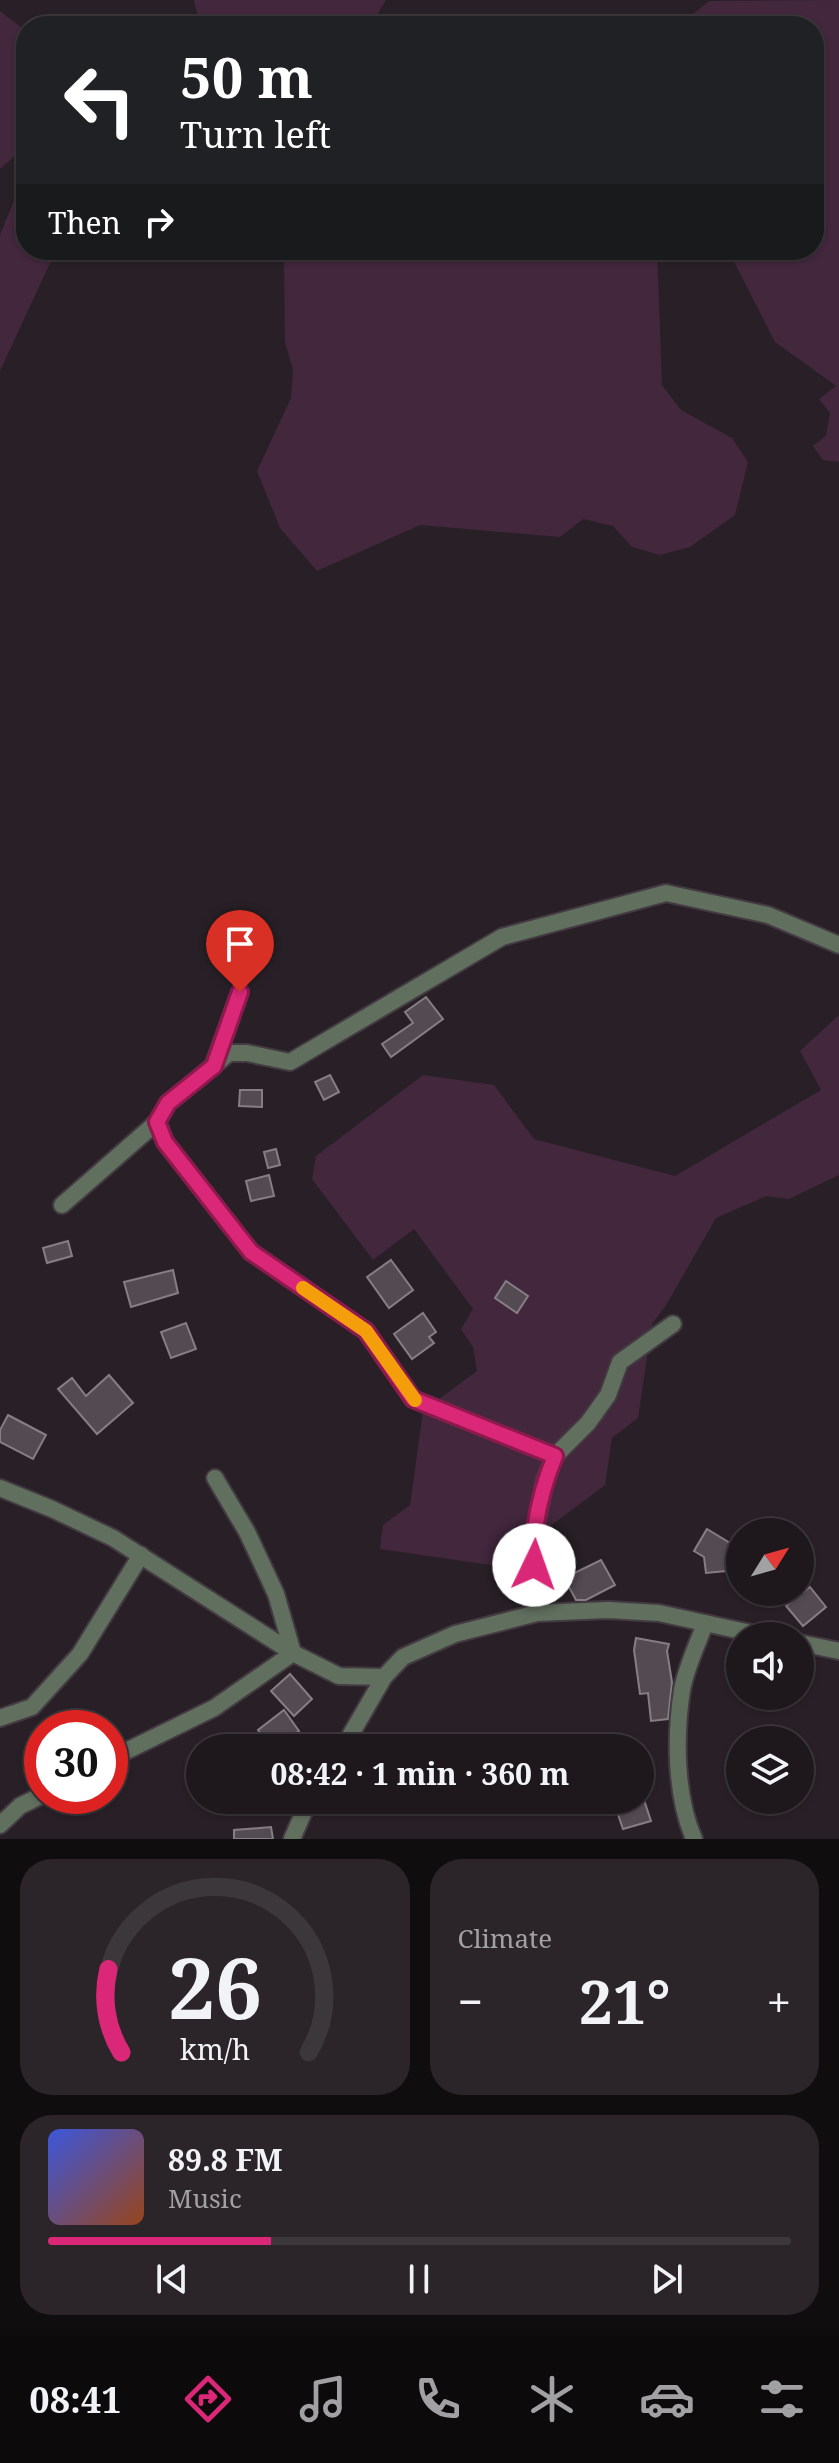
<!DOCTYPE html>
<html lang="en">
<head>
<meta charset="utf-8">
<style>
	:root { --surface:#1e181c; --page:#2b2529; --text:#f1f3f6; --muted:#a1a0a3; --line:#3c373b; --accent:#db2777 }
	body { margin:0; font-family:"Noto Serif",serif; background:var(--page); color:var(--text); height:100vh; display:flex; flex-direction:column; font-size:30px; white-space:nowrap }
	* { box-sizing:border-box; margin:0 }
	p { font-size:26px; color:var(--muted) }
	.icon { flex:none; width:44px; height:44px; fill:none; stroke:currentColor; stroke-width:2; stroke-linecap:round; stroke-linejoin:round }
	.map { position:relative; height:1839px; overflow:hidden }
	.panel { display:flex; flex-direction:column; gap:20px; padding:20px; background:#100d0f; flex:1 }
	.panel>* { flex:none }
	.guide { position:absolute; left:16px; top:16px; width:808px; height:244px; border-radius:32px; box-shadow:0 2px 6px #0004,0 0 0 2px var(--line); background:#202124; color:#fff; overflow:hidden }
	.needle { width:52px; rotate:53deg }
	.tools { position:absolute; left:726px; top:1518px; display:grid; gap:16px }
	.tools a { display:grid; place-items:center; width:88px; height:88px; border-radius:50%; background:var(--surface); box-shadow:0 2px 6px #0004,0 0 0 2px var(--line); font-size:40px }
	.speed { position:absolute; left:24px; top:1710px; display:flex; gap:16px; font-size:40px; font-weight:700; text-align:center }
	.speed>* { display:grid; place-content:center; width:104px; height:104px; border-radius:50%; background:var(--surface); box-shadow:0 2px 6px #0004,0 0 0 2px var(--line); line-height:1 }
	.speed .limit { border:12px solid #d22; background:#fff; color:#111 }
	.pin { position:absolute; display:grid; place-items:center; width:68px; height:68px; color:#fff; margin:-82px -34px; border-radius:50% 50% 50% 0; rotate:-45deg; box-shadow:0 0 8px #0007 }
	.pin .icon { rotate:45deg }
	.me { position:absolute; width:88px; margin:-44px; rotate:3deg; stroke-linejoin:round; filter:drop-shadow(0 0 6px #0008) }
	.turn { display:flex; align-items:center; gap:28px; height:168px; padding:0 32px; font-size:36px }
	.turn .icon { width:104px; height:104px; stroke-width:2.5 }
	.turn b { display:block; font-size:56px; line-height:68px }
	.then { display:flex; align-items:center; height:76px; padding:0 32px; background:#0003; gap:16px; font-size:30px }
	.big { font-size:60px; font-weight:700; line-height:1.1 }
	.panel .card { flex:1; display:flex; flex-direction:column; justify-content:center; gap:12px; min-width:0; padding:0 28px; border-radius:32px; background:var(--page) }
	.panel .dial { align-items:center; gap:0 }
	.dial svg { height:208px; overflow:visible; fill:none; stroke:var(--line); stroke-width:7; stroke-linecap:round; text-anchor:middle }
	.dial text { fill:var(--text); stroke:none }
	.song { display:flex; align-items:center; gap:24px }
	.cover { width:96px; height:96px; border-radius:12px; background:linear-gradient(135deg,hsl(230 70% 55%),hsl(20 70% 35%)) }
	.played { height:8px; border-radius:4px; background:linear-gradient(90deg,var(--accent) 30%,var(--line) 30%) }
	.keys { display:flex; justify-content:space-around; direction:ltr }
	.heat { display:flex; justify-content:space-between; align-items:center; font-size:44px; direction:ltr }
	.panel .tiles { flex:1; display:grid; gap:20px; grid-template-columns:1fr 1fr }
	.card:last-child { grid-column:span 2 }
	.trip { position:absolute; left:186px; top:1734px; width:468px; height:80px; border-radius:40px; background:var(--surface); box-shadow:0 2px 6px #0004,0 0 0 2px var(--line); font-weight:700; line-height:80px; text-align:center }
	.dock { display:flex; height:128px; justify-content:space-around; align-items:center; background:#0c0a0b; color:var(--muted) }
	.dock .icon { width:56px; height:56px }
	.dock .on { color:var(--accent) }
	.dock b { font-size:36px; color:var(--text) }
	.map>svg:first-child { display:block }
	.green { fill:#42273d }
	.building { fill:#544b52; stroke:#877d85; stroke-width:2 }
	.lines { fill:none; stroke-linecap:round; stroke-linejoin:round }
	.minor-casing { stroke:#433b41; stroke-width:20 }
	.minor { stroke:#616f5f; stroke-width:16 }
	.route-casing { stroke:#8e194d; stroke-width:20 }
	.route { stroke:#db2777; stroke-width:14 }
	.slow { stroke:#f59e0b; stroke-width:14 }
</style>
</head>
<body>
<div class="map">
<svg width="839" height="1839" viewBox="0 0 839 1839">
	<rect width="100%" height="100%" fill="#282026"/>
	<g class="green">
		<path d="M194 0H386L370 26H211L197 13Z"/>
		<path d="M839 0V462L823 460 813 446 826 436 830 413 819 399 836 386 775 342 728 250H814V26H688L687 19 709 1Z"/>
		<path d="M0 11 26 31V146L0 169Z"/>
		<path d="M26 171V250H56L0 371V235Z"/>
		<path d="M276 250H657L662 385 681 410 732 438 748 462 735 515 690 547 660 555 632 547 613 526 583 519 560 537 420 525 317 571 280 528 257 471 291 398 293 370 285 342 284 261Z"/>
		<path d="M839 1015V1175L789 1199 766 1196 716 1218 665 1307 652 1324 638 1418 612 1438 605 1485 497 1566 380 1549 383 1525 410 1505 423 1411 477 1371 473 1347 461 1329 473 1309 414 1229 373 1260 312 1179 316 1156 423 1075 494 1085 534 1139 675 1176 821 1090 800 1051Z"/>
	</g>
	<g class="building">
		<path d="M426 997 443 1019 391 1057 382 1044 413 1023 405 1012Z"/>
		<path d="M330 1075 339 1092 324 1100 315 1082Z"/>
		<path d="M240 1090H262V1107L239 1106Z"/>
		<path d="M276 1149 280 1165 268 1168 264 1152Z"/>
		<path d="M269 1175 274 1196 251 1201 246 1181Z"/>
		<path d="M68 1241 72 1256 47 1263 43 1248Z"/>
		<path d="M391 1260 413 1290 389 1308 367 1277Z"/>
		<path d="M173 1270 178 1293 131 1307 124 1282Z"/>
		<path d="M506 1281 528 1296 517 1313 495 1298Z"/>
		<path d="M423 1313 436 1332 429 1337 434 1343 412 1359 394 1334Z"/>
		<path d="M186 1323 196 1349 171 1358 161 1332Z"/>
		<path d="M109 1375 133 1403 97 1434 58 1389 72 1378 86 1396Z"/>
		<path d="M8 1415 46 1435 33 1459 0 1442V1430Z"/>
		<path d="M707 1529 740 1549V1555L730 1573 726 1571 706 1573 704 1557 694 1551Z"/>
		<path d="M601 1560 615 1585 586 1600H576L564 1578Z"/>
		<path d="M810 1587 826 1607 803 1626 786 1606Z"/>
		<path d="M636 1638 669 1644 667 1651 672 1682 668 1719 651 1721 648 1693 640 1694 634 1650Z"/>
		<path d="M290 1674 312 1699 294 1716 271 1691Z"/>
		<path d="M284 1710 299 1731 276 1748H271L258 1730Z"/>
		<path d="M613 1800H644L651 1821 623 1829Z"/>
		<path d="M271 1827 273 1839H234V1830Z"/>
	</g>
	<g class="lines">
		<g class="minor-casing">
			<g id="minor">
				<path d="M214 1064 240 992"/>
				<path d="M62 1205 157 1122"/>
				<path d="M555 1456 413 1399 366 1331 251 1252 165 1142 157 1122 168 1103 229 1053H247L290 1062 502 937 666 893 768 915 839 945"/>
				<path d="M0 1488 52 1509 113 1538 293 1653 339 1676 384 1677"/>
				<path d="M537 1613 533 1541 545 1479 555 1456 588 1423 608 1395 620 1362 673 1324"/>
				<path d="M800 1643 839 1651"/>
				<path d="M0 1718 32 1707 80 1654 141 1555"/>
				<path d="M343 1748 384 1677 403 1657 455 1634 537 1613 608 1610 659 1613 764 1636"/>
				<path d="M110 1759 214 1708 293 1653 276 1594 247 1532 215 1478"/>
				<path d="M0 1825 20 1806 42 1795"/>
				<path d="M292 1839 309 1800"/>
				<path d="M694 1839C675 1795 675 1736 682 1690 686 1668 697 1645 705 1624"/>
			</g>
		</g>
		<use href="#minor" class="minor"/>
	</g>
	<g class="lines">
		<g class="route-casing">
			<path id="route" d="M240 992 214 1066 168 1103 157 1122 165 1142 251 1252 366 1331 413 1399 555 1456C541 1490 532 1528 534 1565"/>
		</g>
		<use href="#route" class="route"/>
		<path class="slow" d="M303 1288 366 1331 415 1400"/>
	</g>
</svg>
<div class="tools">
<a><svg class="needle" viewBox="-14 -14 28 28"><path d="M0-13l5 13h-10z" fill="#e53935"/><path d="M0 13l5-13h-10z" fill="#a1a0a3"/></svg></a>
<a><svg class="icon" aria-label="sound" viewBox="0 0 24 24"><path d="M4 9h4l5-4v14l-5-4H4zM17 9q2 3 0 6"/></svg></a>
<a><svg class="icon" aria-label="layers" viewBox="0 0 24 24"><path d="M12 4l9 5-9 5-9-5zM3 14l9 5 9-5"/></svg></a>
</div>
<div class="speed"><div class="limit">30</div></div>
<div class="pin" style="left:240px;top:992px;background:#d93025"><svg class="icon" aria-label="arrive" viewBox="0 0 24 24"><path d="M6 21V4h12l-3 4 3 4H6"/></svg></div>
<svg class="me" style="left:534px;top:1565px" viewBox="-20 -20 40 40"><circle r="19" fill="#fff"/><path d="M0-13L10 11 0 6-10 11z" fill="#db2777"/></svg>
<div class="trip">08:42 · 1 min · 360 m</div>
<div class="guide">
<div class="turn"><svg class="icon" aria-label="left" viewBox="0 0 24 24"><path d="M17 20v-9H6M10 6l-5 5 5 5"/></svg><div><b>50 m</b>Turn left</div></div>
<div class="then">Then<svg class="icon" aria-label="right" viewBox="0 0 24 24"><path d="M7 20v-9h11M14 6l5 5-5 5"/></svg></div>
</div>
</div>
<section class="panel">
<div class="tiles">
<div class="card dial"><svg viewBox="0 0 100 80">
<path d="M14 69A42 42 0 1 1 86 69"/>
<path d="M14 69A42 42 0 0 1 9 37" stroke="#db2777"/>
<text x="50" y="56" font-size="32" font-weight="700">26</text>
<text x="50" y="72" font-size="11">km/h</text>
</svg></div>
<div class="card"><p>Climate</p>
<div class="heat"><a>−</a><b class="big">21°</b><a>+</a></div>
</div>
<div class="card">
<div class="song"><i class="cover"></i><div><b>89.8 FM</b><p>Music</p></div></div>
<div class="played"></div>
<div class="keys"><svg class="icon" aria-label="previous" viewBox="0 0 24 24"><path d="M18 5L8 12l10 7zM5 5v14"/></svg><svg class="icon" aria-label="pause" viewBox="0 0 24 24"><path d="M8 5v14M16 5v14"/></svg><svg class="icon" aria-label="next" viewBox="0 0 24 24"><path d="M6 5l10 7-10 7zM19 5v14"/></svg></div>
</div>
</div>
</section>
<nav class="dock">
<b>08:41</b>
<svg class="icon on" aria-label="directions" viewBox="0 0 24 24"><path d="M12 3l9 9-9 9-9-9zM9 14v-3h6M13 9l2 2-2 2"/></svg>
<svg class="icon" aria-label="music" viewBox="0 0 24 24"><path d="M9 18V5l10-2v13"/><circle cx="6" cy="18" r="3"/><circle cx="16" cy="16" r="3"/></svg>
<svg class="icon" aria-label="phone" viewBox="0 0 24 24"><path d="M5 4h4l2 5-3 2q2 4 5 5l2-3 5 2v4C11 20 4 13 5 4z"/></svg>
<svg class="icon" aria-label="climate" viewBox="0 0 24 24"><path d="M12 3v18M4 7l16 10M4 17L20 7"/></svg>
<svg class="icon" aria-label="car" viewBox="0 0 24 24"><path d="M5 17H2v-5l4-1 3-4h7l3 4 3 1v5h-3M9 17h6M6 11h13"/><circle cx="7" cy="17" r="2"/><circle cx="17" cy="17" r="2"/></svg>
<svg class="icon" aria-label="filters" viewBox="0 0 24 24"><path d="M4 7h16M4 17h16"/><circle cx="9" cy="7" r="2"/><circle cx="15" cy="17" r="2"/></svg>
</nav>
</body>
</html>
